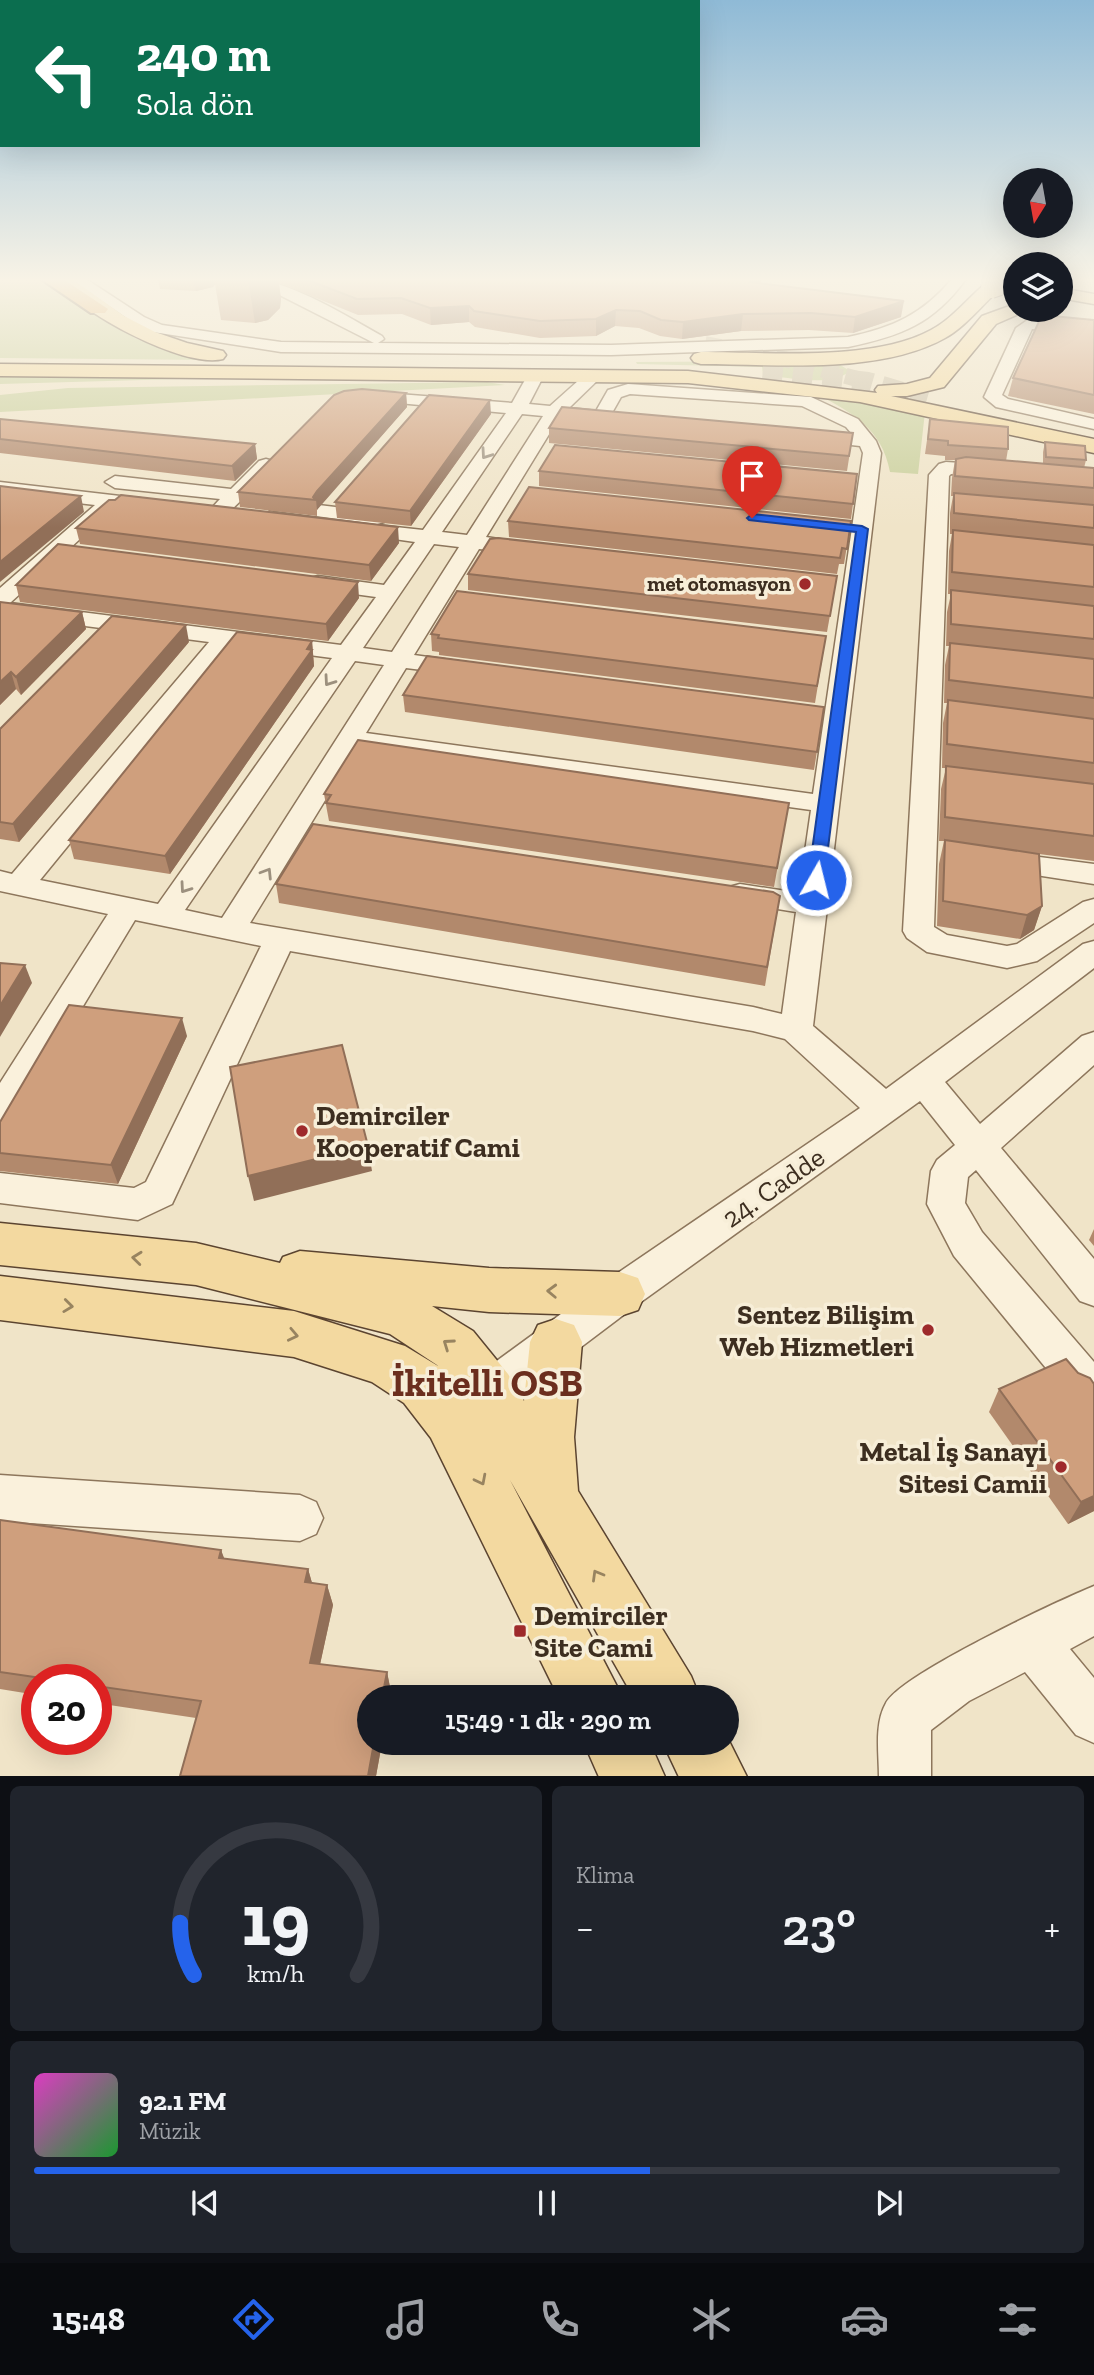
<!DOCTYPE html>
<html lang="tr">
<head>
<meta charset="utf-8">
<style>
	:root { --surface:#171b24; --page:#20242c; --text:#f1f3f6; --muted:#9ea1a6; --line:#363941; --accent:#2563eb }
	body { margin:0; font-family:"Zilla Slab",serif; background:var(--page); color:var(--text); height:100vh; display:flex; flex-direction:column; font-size:26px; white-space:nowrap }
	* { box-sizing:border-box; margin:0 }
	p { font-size:23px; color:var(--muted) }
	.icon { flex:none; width:38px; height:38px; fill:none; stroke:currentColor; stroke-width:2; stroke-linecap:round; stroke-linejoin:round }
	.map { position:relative; height:1776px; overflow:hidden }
	.sheet { display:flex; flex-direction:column; gap:10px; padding:10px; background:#0d0f14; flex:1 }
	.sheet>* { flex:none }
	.guide { position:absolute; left:0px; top:0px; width:700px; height:147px; box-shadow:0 7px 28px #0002; background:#0b6e4f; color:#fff; overflow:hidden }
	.needle { width:46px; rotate:191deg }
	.tools { position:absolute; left:1003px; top:168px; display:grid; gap:14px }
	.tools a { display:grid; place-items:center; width:70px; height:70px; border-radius:50%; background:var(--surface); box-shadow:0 7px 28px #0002; font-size:35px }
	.speed { position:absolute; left:21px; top:1664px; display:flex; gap:14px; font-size:35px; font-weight:700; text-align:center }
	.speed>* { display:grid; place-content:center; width:91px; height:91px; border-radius:50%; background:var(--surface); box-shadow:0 7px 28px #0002; line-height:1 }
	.speed .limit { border:10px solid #d22; background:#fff; color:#111 }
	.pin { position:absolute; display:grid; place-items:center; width:60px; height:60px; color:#fff; margin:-72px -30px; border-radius:50% 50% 50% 0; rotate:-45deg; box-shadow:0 0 7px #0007 }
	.pin .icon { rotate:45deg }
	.me { position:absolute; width:77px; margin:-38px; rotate:8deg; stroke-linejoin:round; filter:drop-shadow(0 0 5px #0008) }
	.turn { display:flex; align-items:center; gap:24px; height:147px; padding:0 21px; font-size:32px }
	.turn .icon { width:91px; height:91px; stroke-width:2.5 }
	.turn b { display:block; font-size:49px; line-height:60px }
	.big { font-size:52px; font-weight:600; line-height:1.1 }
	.sheet .widget { flex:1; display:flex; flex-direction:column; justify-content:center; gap:10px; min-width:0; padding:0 24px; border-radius:10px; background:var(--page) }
	.sheet .dial { align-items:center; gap:0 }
	.dial svg { height:182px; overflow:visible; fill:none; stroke:var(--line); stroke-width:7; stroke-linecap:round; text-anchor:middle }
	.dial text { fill:var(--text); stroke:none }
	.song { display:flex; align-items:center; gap:21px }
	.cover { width:84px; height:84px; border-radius:10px; background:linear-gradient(135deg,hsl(310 70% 55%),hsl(130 70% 35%)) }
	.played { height:7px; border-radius:4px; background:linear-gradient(90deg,var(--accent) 60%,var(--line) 60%) }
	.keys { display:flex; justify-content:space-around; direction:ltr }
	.heat { display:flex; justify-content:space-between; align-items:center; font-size:38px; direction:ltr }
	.sheet .tiles { flex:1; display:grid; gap:10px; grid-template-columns:1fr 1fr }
	.widget:last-child { grid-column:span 2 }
	.trip { position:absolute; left:357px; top:1685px; width:382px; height:70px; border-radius:35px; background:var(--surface); box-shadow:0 7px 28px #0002; font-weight:600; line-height:70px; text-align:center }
	.menu { display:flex; height:112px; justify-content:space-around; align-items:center; background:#090b0e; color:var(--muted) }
	.menu .icon { width:49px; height:49px }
	.menu .selected { color:var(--accent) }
	.menu b { font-size:32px; color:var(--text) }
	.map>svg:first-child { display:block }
	.green { fill:#c9cf9b }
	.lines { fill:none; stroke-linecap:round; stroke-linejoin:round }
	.minor-tunnel { stroke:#ccc0a6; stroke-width:16; stroke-dasharray:16 8; stroke-linecap:butt }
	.major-tunnel { stroke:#ccc0a6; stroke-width:20; stroke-dasharray:20 10; stroke-linecap:butt }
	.minor-casing { stroke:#8d765c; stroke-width:3 }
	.major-casing { stroke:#5b4430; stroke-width:3 }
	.highway-casing { stroke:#5b4430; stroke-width:4 }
	.minor { fill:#faf1dc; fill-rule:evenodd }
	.major { fill:#f3d9a0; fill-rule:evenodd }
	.highway { fill:#e0a458; fill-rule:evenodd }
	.major-bridge-casing { stroke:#5b4430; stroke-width:22; stroke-linecap:butt }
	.major-bridge { stroke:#f3d9a0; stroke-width:20 }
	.wall { fill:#b2896c }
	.shaded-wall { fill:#916f58 }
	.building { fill:#cf9f7d; stroke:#916f58; stroke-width:2 }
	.oneway { stroke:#9c907e }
	.oneway2 { stroke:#988460 }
	.route { fill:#2563eb; stroke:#184099; stroke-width:2 }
	.poi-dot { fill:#9e2a2b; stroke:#f7eed8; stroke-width:2.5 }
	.labels { text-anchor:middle; stroke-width:7; stroke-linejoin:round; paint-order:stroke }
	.far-poi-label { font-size:21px; font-weight:bold; fill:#3d2e20; stroke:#f7eed8; text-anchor:end }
	.near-poi-label { font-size:28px; font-weight:bold; fill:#3d2e20; stroke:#f7eed8; text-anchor:start }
	.near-street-label { font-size:28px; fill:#3d2e20; stroke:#f7eed8 }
	.near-district-label { font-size:38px; font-weight:bold; fill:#6b2e1e; stroke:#f7eed8 }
</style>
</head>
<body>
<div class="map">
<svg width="1094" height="1777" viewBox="0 0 1094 1777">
	<rect width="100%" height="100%" fill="#f0e4c8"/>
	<g class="green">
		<path d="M0 279H44L135 338 174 353 211 360 0 358Z"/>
		<path d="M812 361 837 363 850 371C830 388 787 377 763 375L762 367 637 364 636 362Z"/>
		<path d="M0 376 252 377 0 384Z"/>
		<path d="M487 382 505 385 0 412V395L68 388Z"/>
		<path d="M817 394 925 412 918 474 890 472C882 428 852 413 817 394Z"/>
	</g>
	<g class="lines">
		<path class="minor-tunnel" d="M705 344 784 359 868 382"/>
		<path class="major-tunnel" d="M763 370 868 382 927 399"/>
		<g class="minor-casing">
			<g id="minor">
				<path d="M70 279H86L144 317 162 325 281 342 374 343 248 279C288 279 346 316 382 336L384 339 378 343 611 345 848 337C892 328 923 314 952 279H966C933 324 901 336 848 347L611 355 281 352 153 332 134 323Z"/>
				<path d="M1029 319 1094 325V335L1032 329 1002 395 1008 399 1094 419V429L996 407 984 397 1016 328Z"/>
				<path d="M536 370 544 375 529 404 550 406 588 372 594 371 602 376 569 408 596 411 608 390 628 384 811 397 858 419 876 441 881 453 813 1026 886 1089 1083 944 1094 941V968L945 1082 980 1124 1082 1036 1094 1032V1065L1001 1148 1094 1259V1306L1080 1301 976 1170 968 1177 965 1203 982 1232 1094 1362V1405L1068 1395 954 1256 927 1204 931 1171 937 1160 955 1145 920 1101 634 1307 491 1415 476 1421 461 1415 455 1401 461 1387 606 1281 860 1108 785 1039 753 1031 290 951 172 1204 138 1220 0 1203V1173L134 1188 146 1182 261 946 135 920 13 1122 0 1126V1083L108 914 0 891V871L12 874 209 642 0 615V588L95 505 0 494V482L146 499 153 501 156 505 153 509 115 507 10 603 341 645 376 597 310 588 307 583 310 578 318 576 384 585 415 542 352 533 349 529 352 525 359 523 423 530 506 413 366 400 357 395 360 391 512 403 530 371ZM630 394 802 406 846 427 852 434 812 431 803 436 806 440 860 446 863 453 813 794 366 733 406 668 462 675 471 673 474 668 471 663 414 655 479 549 525 554 532 552 535 548 532 544 486 537 559 418 608 420 621 397ZM522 414 543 416 467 535 442 532ZM434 544 459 547 392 652 363 648ZM232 645 332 658 158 904 40 880ZM355 661 384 665 222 918 185 910ZM357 748 811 810 799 893 740 884 729 887 725 894 729 901 796 912 782 1014 753 1007 250 923Z"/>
				<path d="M266 459 273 461 275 465 273 469 224 517H210L207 513 220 499 115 488 105 482 115 476 231 489 259 461Z"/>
				<path d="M946 462 993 465 1003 471 993 477 951 474 949 476 934 927 947 935 1007 946 1017 944 1083 902 1094 899V923L1037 961 1007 968 927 952 907 938 903 931 929 475 939 464Z"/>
				<path d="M277 500 377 512 384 514 387 518 384 522 377 524 270 510 267 506 270 502Z"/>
				<path d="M1001 852 1094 864V884L991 868 986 861 991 854Z"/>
				<path d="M0 1475 300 1495 316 1502 323 1518 316 1534 300 1541 0 1521Z"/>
				<path d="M1094 1586V1636L1070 1649 1094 1678V1743L1076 1735 1025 1672 969 1701 931 1730V1777H879C879 1753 874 1724 886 1703 901 1674 1058 1601 1094 1586Z"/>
			</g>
		</g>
		<g class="major-casing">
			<g id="major">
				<path d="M53 279H72L124 316 155 332 187 343 223 351 226 355 223 359C182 369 78 311 53 279Z"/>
				<path d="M991 283 1000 288 997 292C980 307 965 327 945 338 879 375 775 364 701 364L694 362 691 358 694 354 701 352C768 352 872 362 931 330 952 319 967 299 985 284Z"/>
				<path d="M1060 288 1094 294V304L1060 298Z"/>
				<path d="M1015 304V310H1024L1021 313 996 324 944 387 907 396H891L1094 439V453L860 402 688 383 0 376V364L688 371 877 393 875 390 878 386 907 384 930 378 982 316Z"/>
				<path d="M0 1223 196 1243 280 1263 283 1257 300 1251 489 1268 620 1272 638 1278 645 1294 638 1310 620 1316 489 1312 432 1306 473 1331 508 1374 524 1401 530 1342 538 1325 556 1319 574 1325 582 1342 574 1437 578 1491 691 1676 700 1698H634L510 1480 623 1698H559L431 1438 404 1403 372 1382 294 1357 0 1320V1276L294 1311 405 1346 438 1366 437 1365 390 1334 196 1285 0 1265Z"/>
				<path d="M726 1735 747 1777H679L663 1743H726Z"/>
				<path d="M584 1743H650L665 1777H599Z"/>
			</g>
		</g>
		<g class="highway-casing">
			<path id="highway" d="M41 279H63L108 309 105 313H91Z"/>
		</g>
		<use href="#minor" class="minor"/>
		<use href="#major" class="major"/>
		<use href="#highway" class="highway"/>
		<g class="major-bridge-casing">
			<path id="major-bridge" d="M991 288 1015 280"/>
		</g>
		<use href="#major-bridge" class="major-bridge"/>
	</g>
	<g class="wall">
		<path d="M158 279H763L760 283 901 317 853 333 809 330 741 331 682 339 660 336 639 328 615 326 596 336 540 338 475 327 469 322 431 325 402 314 358 315 279 283 281 299 280 308 268 320 255 323 221 320 215 284 213 287 196 291 160 289Z"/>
		<path d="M1094 320V414L1008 396 1013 378Z"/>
		<path d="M406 393 407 407 319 506 317 510V516L240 507 238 492Z"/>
		<path d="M491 414 411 526 337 518 335 502Z"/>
		<path d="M0 419 255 444 257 459 235 481 0 453Z"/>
		<path d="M930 419 1008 449 1006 461 1043 464V452L1045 442 1086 460 1084 468 1094 488V861L1039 854 1042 906 1034 930 1020 939 937 926 939 864 944 841H939L941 789 946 768H942L943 723 947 703H944L945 665 949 646H946L947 612 951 594H948L949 551 952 534H950V513L953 496H951L952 478 955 460H945V456L925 454Z"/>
		<path d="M549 428 853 433 847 471 549 443Z"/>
		<path d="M539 471 857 474 851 519 539 486Z"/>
		<path d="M508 521H851L844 564H839L837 574 509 537Z"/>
		<path d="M76 528 399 543 371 581 80 544Z"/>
		<path d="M468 574 837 576 827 632 468 590Z"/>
		<path d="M16 585 359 598 328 641 20 602Z"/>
		<path d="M0 602 82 612 86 629 21 695 16 689 0 705Z"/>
		<path d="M431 634 826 636 815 703 439 655V652L432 651Z"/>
		<path d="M312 641 314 666 170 874 74 859 69 840Z"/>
		<path d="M189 642 19 842 0 839V729Z"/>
		<path d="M403 695 824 707 814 770 405 712Z"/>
		<path d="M324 794 789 803 774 887 329 821Z"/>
		<path d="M276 884 780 896 765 986 279 903Z"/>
		<path d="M187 1036 118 1184 0 1171V1122Z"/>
		<path d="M1094 1229V1246L1089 1240Z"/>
		<path d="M1078 1373 1094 1511 1068 1524 989 1412 999 1389Z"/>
		<path d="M0 1520 221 1550 224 1559 308 1569 312 1583 327 1585 333 1605 320 1664 387 1672 391 1692 390 1698H369V1743H382L376 1776 196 1718 96 1703V1680H37V1695L0 1689Z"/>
	</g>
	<g class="shaded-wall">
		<path d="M193 279H214L215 284 213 287 196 291Z"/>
		<path d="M248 279H278L281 299 280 308 268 320 255 323Z"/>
		<path d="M752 279H763L749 297 750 282Z"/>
		<path d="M904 301 901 317 853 333 855 317Z"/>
		<path d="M469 306V322L431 325 430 308Z"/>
		<path d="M616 310 615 326 596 336V319Z"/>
		<path d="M743 314 741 331 682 339 683 322Z"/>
		<path d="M406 393 407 407 317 510 316 500 313 497 317 491Z"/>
		<path d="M490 400 491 414 411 526 410 511Z"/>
		<path d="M255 444 257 459 235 481 232 466Z"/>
		<path d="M81 496 84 512 0 582V562Z"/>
		<path d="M398 527 399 543 371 581 369 565Z"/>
		<path d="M358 582 359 598 328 641 326 624Z"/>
		<path d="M82 612 86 629 21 695 16 677Z"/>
		<path d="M186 625 189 642 19 842 13 824Z"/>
		<path d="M312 641 314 666 170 874 165 856Z"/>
		<path d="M11 672 16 689 0 705V682Z"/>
		<path d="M1042 906 1034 930 1020 939 1027 915Z"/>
		<path d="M25 965 32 983 0 1037V1006Z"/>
		<path d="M182 1018 187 1036 118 1184 111 1165Z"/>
		<path d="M368 1146 372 1171 254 1201 248 1176Z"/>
		<path d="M1094 1496V1511L1068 1524 1081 1502Z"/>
		<path d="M221 1550 229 1571 219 1558Z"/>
		<path d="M308 1569 314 1590 305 1582Z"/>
		<path d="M327 1585 333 1605 316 1683 310 1663Z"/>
		<path d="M387 1672 391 1692 390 1698H382Z"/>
		<path d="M374 1743H382L376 1776H368Z"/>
	</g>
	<g class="building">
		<path d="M305 279H752L750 282 904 301 855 317 811 313 743 314 683 322 661 320 640 311 616 310 596 319 540 321 474 311 469 306 430 308 401 298 357 299Z"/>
		<path d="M1042 315 1094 320V395L1013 378Z"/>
		<path d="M362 389 406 393 317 491 313 497 316 500 238 492 334 395 344 391Z"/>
		<path d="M429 395 490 400 410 511 335 502Z"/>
		<path d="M562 407 853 433 849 456 549 428Z"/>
		<path d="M0 419 255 444 232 466 0 439Z"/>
		<path d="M930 419 1008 427V449L948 445V441L928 439Z"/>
		<path d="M1045 442 1085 446 1086 460 1046 457Z"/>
		<path d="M555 445 857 474 853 504 539 471Z"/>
		<path d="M966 457 1094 468V488L955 476 956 459Z"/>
		<path d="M0 486 81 496 0 562Z"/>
		<path d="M529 487 851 521 847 549 842 548 840 558 508 521Z"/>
		<path d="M954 493 1094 505V528L954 513Z"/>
		<path d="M121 495 398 527 369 565 76 528 109 500H115Z"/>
		<path d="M953 530 1094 545V587L952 572Z"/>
		<path d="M498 538 837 576 830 616 468 574 490 539Z"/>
		<path d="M58 544 358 582 326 624 16 585Z"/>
		<path d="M951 590 1094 606V639L951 624Z"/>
		<path d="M457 591 826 636 817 686 438 638 439 635 431 634Z"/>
		<path d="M0 602 82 612 16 677 11 672 0 682Z"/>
		<path d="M112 616 186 625 13 824 0 822V729Z"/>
		<path d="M237 632 312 641 307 649 312 650 165 856 69 840Z"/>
		<path d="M950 643 1094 659V698L949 680Z"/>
		<path d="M427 656 824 707 817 752 403 695Z"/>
		<path d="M948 700 1094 719V763L947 744Z"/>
		<path d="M358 740 789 803 777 868 326 803 331 795 324 794Z"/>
		<path d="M946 766 1094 784V836L945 817Z"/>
		<path d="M313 824 773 892 780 896 767 967 276 884Z"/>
		<path d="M945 840 1039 854 1042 906 1027 915 943 901Z"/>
		<path d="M0 963 25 965 0 1006Z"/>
		<path d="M69 1005 182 1018 111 1165 0 1153V1122Z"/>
		<path d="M342 1045 368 1146 248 1176 230 1067Z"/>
		<path d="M1066 1359 1078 1373 1090 1378 1094 1384V1496L1081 1502 999 1389Z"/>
		<path d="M0 1520 221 1550 219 1558 308 1569 305 1582 327 1585 310 1663 387 1672 382 1698H369V1743H374L368 1776H180L201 1701 96 1686V1680H55L0 1672Z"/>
	</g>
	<defs><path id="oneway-chevron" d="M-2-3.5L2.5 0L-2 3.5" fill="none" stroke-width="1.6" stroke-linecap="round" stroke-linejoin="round" transform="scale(1.75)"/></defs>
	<g class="oneway">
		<use href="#oneway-chevron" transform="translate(486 454) rotate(125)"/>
		<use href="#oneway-chevron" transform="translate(329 681) rotate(125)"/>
		<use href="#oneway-chevron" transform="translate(267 873) rotate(-58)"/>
		<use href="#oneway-chevron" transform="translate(185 888) rotate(125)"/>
	</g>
	<g class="oneway2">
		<use href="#oneway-chevron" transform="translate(137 1258) rotate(-174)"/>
		<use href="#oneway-chevron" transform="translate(552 1291) rotate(-178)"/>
		<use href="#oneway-chevron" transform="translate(68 1306) rotate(7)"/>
		<use href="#oneway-chevron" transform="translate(293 1335) rotate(12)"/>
		<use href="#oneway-chevron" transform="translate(448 1344) rotate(-145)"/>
		<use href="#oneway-chevron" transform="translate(481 1480) rotate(63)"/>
		<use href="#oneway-chevron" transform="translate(597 1575) rotate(-120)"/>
	</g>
	<linearGradient id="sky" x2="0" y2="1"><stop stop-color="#8fbad6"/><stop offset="0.53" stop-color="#f8f3e6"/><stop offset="1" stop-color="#f8f3e6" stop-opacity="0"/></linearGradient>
	<rect width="1094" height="528" fill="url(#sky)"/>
	<path class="route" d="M752 514 862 526 868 529 824 880 816 885 808 880 856 532 749 520 747 518Z"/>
	<g class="poi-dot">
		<circle cx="805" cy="584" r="7"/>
		<circle cx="302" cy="1131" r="7"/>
		<circle cx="928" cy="1330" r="7"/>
		<circle cx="1061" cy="1467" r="7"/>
		<rect x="513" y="1624" width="14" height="14" rx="3.5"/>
	</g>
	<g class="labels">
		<g class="far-poi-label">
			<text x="791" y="591">met otomasyon</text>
		</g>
		<g class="near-poi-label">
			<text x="316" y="1125">Demirciler<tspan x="316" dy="32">Kooperatif Cami</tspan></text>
			<text x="914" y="1324" text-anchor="end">Sentez Bilişim<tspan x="914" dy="32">Web Hizmetleri</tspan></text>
			<text x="1047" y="1461" text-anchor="end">Metal İş Sanayi<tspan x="1047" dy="32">Sitesi Camii</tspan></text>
			<text x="534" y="1625">Demirciler<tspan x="534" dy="32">Site Cami</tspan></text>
		</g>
		<g class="near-street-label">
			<text transform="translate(773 1187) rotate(-35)" y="10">24. Cadde</text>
		</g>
		<g class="near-district-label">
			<text x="487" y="1396">İkitelli OSB</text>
		</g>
	</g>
</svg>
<div class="tools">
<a><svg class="needle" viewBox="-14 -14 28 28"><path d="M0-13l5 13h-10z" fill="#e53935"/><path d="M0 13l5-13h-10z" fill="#9ea1a6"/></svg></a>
<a><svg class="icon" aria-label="layers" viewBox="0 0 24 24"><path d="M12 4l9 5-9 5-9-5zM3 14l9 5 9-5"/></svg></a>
</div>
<div class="speed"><div class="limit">20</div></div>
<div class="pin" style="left:752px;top:518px;background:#d93025"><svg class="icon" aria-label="arrive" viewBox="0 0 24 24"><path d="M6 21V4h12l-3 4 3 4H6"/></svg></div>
<svg class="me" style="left:816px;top:880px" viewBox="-20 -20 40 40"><circle r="17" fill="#2563eb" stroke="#fff" stroke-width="3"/><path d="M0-11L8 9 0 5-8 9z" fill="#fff"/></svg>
<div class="trip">15:49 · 1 dk · 290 m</div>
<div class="guide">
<div class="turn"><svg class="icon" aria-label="left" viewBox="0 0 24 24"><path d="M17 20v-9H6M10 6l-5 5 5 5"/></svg><div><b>240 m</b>Sola dön</div></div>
</div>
</div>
<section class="sheet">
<div class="tiles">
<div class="widget dial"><svg viewBox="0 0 100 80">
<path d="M14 69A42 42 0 1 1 86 69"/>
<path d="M14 69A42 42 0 0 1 8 46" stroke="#2563eb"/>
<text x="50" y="56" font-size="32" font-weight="700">19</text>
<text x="50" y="72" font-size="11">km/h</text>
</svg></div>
<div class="widget"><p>Klima</p>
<div class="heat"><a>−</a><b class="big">23°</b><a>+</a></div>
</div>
<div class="widget">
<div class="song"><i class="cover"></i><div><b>92.1 FM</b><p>Müzik</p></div></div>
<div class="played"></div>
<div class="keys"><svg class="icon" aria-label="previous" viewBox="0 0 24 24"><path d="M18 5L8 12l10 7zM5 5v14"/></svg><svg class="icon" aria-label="pause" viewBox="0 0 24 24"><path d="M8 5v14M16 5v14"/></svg><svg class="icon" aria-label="next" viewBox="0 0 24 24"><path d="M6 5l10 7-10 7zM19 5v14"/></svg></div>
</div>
</div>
</section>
<nav class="menu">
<b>15:48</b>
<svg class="icon selected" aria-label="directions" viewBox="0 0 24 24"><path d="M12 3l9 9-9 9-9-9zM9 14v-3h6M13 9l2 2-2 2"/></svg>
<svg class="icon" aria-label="music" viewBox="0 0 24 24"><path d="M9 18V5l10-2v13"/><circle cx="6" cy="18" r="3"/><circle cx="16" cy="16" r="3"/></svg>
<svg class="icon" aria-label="phone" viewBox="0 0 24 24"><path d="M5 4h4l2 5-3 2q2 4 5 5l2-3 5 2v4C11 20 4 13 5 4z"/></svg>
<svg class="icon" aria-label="climate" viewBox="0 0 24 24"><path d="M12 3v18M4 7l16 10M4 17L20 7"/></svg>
<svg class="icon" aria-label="car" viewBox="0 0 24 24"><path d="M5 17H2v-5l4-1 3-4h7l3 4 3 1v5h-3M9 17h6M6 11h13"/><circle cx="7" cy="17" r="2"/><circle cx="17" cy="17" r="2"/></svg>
<svg class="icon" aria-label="filters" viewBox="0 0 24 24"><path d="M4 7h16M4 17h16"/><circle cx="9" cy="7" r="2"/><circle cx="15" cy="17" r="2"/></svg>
</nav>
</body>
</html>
